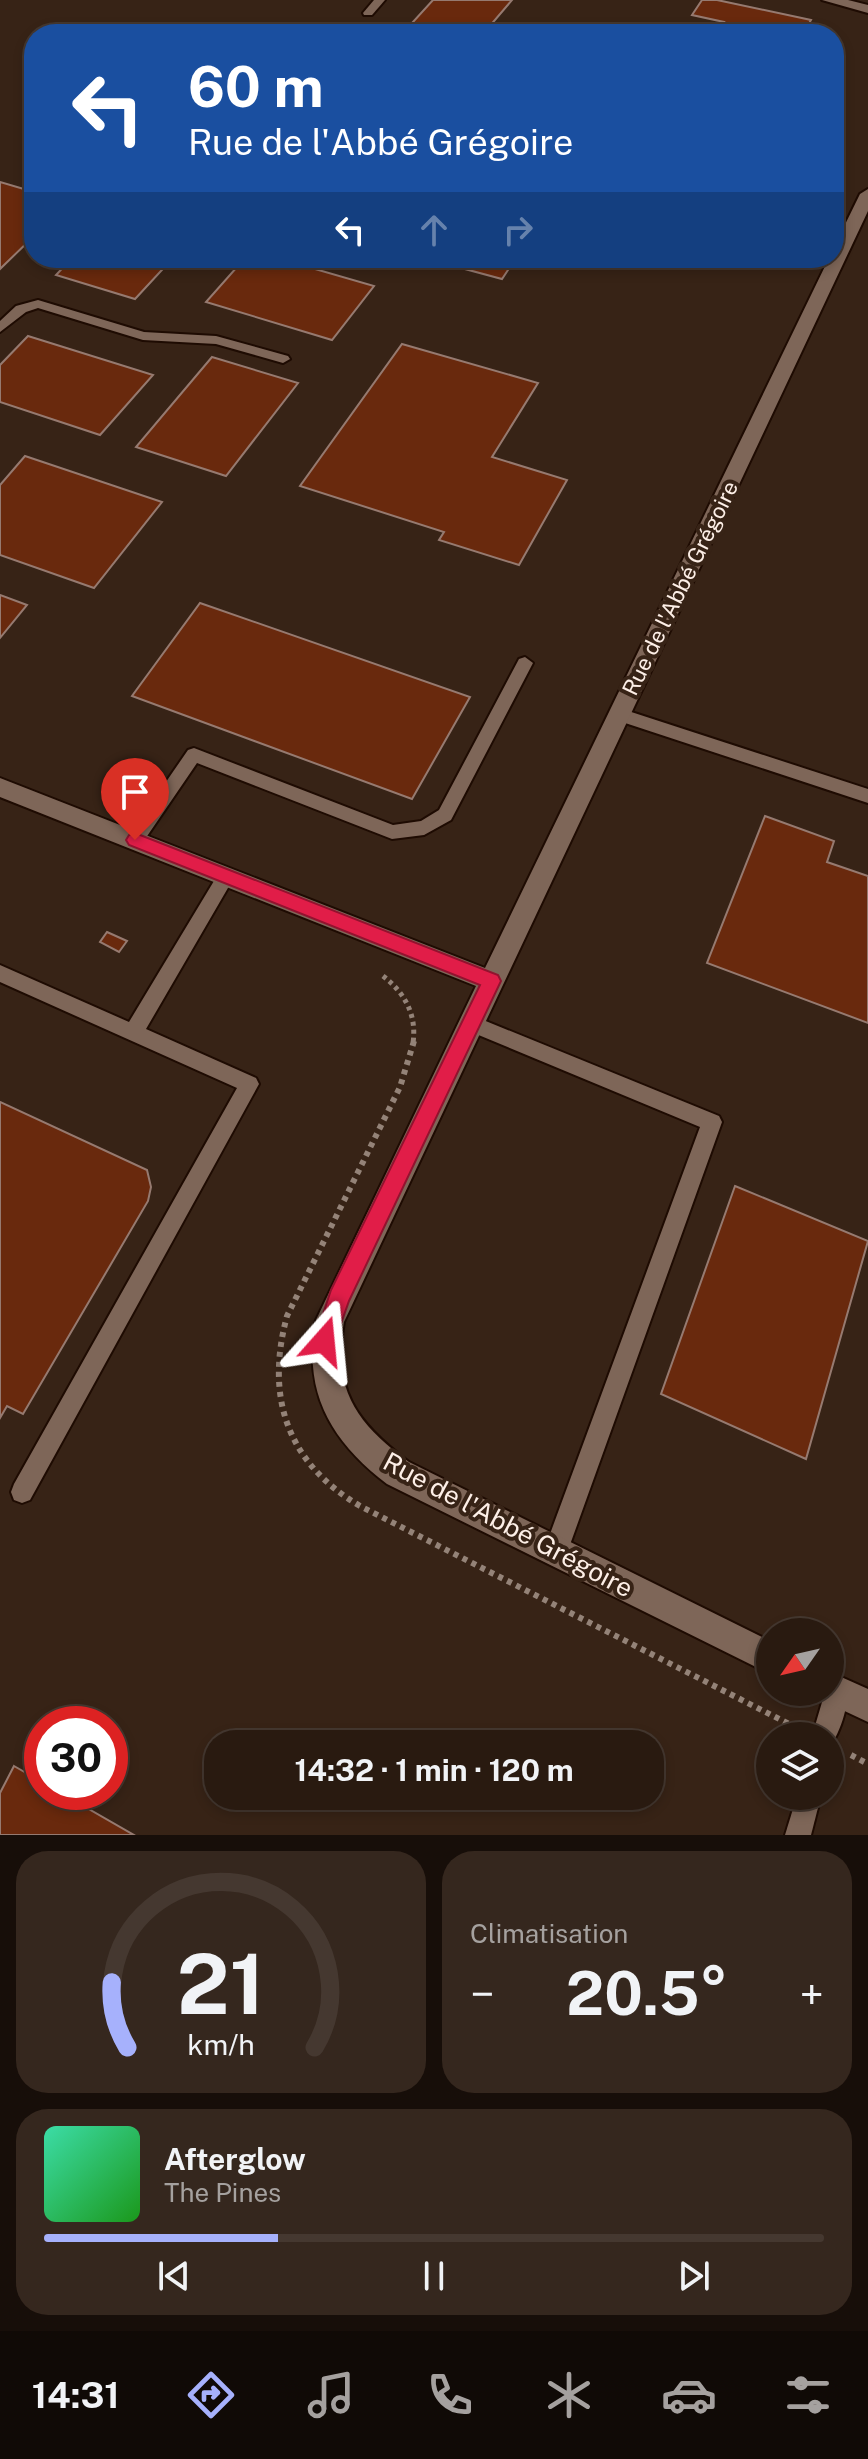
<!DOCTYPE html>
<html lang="fr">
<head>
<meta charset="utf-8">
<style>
	:root { --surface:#291a10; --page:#35271e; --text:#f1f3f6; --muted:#a5a19f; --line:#453830; --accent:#a6b1fc }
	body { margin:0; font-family:"Public Sans",sans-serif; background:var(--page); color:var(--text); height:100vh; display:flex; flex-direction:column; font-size:30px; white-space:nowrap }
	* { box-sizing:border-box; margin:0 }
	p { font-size:26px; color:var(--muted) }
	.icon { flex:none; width:44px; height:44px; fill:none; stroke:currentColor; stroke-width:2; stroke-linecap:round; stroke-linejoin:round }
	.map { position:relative; height:1835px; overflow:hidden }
	.sheet { display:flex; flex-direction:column; gap:16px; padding:16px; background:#170e09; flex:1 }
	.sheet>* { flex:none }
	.hud { position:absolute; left:24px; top:24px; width:820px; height:244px; border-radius:32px; box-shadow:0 4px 12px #0003,0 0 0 2px var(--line); background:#1a4fa0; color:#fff; overflow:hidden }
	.needle { width:52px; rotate:236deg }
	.tools { position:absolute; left:756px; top:1618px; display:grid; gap:16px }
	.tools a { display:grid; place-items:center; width:88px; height:88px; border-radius:50%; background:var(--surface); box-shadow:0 4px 12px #0003,0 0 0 2px var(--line); font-size:40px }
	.speed { position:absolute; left:24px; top:1706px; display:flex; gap:16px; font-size:40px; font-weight:700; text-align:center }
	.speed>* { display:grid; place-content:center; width:104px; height:104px; border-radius:50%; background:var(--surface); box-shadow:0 4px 12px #0003,0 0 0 2px var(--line); line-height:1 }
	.speed .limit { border:12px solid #d22; background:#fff; color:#111 }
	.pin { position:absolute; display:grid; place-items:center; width:68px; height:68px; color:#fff; margin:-82px -34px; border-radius:50% 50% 50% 0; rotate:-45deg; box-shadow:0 0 8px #0007 }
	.pin .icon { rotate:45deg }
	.me { position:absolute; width:88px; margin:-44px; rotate:18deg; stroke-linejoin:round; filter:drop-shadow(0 0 6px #0008) }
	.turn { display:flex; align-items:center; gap:28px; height:168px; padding:0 32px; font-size:36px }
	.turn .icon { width:104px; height:104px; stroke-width:2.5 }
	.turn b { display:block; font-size:56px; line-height:68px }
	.lanes { display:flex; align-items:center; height:76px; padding:0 32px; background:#0003; justify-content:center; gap:40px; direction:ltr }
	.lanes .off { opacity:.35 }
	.big { font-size:60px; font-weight:700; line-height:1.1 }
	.sheet .card { flex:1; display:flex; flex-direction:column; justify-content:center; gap:12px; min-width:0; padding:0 28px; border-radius:32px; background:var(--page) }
	.sheet .dial { align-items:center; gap:0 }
	.dial svg { height:208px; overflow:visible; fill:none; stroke:var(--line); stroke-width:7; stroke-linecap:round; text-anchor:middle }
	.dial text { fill:var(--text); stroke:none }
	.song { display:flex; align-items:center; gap:24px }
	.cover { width:96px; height:96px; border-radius:12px; background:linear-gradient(135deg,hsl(160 70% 55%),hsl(120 70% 35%)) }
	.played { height:8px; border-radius:4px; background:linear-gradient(90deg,var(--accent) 30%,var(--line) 30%) }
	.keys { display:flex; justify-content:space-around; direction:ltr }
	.heat { display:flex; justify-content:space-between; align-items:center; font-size:44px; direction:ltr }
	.sheet .tiles { flex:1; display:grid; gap:16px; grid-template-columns:1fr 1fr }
	.card:last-child { grid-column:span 2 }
	.trip { position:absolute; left:204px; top:1730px; width:460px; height:80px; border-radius:32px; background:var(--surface); box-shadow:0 4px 12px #0003,0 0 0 2px var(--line); font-weight:700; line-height:80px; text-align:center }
	.tab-bar { display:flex; height:128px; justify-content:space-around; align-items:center; background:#100a06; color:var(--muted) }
	.tab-bar .icon { width:56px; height:56px }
	.tab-bar .active { color:var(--accent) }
	.tab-bar b { font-size:36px; color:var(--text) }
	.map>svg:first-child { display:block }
	.building { fill:#69290d; stroke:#967a70; stroke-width:2 }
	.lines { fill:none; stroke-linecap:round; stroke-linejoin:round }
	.service-casing { stroke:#1e0b02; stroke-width:4 }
	.minor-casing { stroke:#1e0b02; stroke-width:4 }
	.path-far1 { stroke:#948378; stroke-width:5; stroke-dasharray:4 4; stroke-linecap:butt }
	.path { stroke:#948378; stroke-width:6; stroke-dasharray:5 5; stroke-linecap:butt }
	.service { fill:#7e6658; fill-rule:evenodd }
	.minor { fill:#7e6658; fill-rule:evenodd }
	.route { fill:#e11d48; stroke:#92132f; stroke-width:2 }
	.labels { text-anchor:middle; stroke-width:8; stroke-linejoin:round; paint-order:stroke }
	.street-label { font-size:22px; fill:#fdefe7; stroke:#372316 }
	.near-street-label { font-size:26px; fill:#fdefe7; stroke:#372316 }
</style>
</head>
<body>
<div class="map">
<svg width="868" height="1835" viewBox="0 0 868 1835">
	<rect width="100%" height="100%" fill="#372316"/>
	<g class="building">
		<path d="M433 0H512L483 34H402Z"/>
		<path d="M702 0H717L811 20 803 34H716L724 22 692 15Z"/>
		<path d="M0 182 34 192V236L0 269Z"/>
		<path d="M72 258H173L135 299 56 275Z"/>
		<path d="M245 258H277L374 286 332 340 206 302Z"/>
		<path d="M424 258H516L502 279Z"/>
		<path d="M28 336 153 375 100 435 0 402V365Z"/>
		<path d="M402 344 538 383 492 457 567 480 519 565 439 540 444 532 300 486Z"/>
		<path d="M212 357 298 383 226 476 136 447Z"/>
		<path d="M25 456 162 502 94 588 0 555V485Z"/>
		<path d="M0 595 27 605 0 638Z"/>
		<path d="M200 603 470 697 412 799 132 696Z"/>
		<path d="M765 816 834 841 827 862 868 876V1023L707 963Z"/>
		<path d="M107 932 127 941 119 952 100 942Z"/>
		<path d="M0 1102 147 1170 151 1187 148 1201 23 1414 7 1406 0 1418Z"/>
		<path d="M735 1186 868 1241 806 1459 661 1394Z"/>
		<path d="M14 1766 42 1782V1792H59L134 1835H0V1793Z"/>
	</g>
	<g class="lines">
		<g class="service-casing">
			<g id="service">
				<path d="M374 0H385L372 15H364L363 13Z"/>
				<path d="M38 300 144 332 216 336 288 356 290 359 283 363 216 344 143 340 38 308 26 312 0 332V321L16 306Z"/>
				<path d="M525 657 533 663 451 820 424 835 392 839 197 763 141 845H129L126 840 188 750 194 748 393 825 421 821 439 810 519 659Z"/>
				<path d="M619 708 868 789V803L613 719 611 714Z"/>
				<path d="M226 869 232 871 235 876 232 881 146 1029 256 1078 259 1084 30 1500 22 1503 14 1500 11 1492 14 1484 237 1088 0 982V965L129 1022 220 871Z"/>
				<path d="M471 1015 719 1116 722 1122 567 1553 563 1561 555 1565 547 1561 543 1553 700 1127 464 1029 462 1023 464 1017Z"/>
				<path d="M837 1679 846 1682C852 1698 840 1734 830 1746V1736H812L825 1692H830V1682Z"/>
				<path d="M797 1796H821L811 1835H785Z"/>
			</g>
		</g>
		<g class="minor-casing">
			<g id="minor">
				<path d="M822 0H848L868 5V13Z"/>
				<path d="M868 189V211L344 1322C332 1389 356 1423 409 1462L770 1641V1674L387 1484C331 1441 302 1392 316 1320L476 986 0 797V778L485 968 829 258H834V247L860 194Z"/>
				<path d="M830 1672 868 1689V1722L819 1699 816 1692H830Z"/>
			</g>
		</g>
		<path class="path-far1" d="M383 976C405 993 417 1015 413 1043"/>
		<g class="path">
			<path d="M414 1041 400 1087 287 1316C265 1397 287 1463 360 1506L795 1727"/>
			<path d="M851 1755 868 1764"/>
		</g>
		<use href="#service" class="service"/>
		<use href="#minor" class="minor"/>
	</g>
	<path class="route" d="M135 833 498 975 501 981 349 1301 332 1349 324 1352 317 1349 314 1341 331 1290 480 985 129 845 126 840 129 835Z"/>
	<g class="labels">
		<g class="street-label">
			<text transform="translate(680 588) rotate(-64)" y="8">Rue de l'Abbé Grégoire</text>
		</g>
		<g class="near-street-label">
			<text transform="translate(508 1525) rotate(28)" y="9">Rue de l'Abbé Grégoire</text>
		</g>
	</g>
</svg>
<div class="tools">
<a><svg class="needle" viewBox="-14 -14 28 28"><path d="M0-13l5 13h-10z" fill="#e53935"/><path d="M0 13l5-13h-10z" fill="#a5a19f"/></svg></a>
<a><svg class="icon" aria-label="layers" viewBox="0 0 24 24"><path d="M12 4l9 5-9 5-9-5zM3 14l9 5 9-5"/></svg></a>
</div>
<div class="speed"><div class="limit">30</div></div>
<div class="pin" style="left:135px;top:840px;background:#d93025"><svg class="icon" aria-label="arrive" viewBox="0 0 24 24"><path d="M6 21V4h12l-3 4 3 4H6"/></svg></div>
<svg class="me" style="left:324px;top:1341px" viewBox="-20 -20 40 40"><path d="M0-17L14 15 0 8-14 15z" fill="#e11d48" stroke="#fff" stroke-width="4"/></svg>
<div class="trip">14:32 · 1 min · 120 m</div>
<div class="hud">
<div class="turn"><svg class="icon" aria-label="left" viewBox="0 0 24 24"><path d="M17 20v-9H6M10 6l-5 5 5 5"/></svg><div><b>60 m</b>Rue de l'Abbé Grégoire</div></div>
<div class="lanes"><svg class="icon" aria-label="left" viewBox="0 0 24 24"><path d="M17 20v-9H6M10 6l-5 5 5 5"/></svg><svg class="icon off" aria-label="ahead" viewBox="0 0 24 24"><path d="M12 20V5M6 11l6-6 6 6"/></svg><svg class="icon off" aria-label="right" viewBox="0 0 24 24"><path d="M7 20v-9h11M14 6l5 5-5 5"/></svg></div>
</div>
</div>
<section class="sheet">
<div class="tiles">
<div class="card dial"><svg viewBox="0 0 100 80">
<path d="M14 69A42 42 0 1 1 86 69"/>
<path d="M14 69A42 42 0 0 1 8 44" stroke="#a6b1fc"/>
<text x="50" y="56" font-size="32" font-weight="700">21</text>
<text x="50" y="72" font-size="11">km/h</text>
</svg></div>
<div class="card"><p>Climatisation</p>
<div class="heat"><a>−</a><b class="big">20.5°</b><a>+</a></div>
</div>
<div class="card">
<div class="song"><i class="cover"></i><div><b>Afterglow</b><p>The Pines</p></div></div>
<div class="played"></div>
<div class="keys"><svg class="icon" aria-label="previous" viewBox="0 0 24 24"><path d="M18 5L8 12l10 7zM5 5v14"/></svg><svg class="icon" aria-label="pause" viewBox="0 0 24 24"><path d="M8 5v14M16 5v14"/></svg><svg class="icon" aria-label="next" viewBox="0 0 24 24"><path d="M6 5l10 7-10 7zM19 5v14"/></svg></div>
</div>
</div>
</section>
<nav class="tab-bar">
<b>14:31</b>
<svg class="icon active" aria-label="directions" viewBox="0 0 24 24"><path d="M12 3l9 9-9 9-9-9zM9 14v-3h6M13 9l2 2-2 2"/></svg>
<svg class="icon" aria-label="music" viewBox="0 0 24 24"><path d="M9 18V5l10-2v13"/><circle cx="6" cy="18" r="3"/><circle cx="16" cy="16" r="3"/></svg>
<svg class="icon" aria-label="phone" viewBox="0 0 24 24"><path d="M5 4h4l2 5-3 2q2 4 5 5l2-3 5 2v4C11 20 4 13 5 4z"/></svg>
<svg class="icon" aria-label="climate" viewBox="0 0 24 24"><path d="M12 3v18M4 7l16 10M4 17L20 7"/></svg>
<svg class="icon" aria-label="car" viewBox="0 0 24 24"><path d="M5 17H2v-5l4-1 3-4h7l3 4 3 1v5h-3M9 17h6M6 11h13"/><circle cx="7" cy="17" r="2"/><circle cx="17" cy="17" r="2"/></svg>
<svg class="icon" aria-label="filters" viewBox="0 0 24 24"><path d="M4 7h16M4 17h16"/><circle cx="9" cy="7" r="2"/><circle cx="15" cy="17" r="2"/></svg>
</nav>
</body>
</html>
